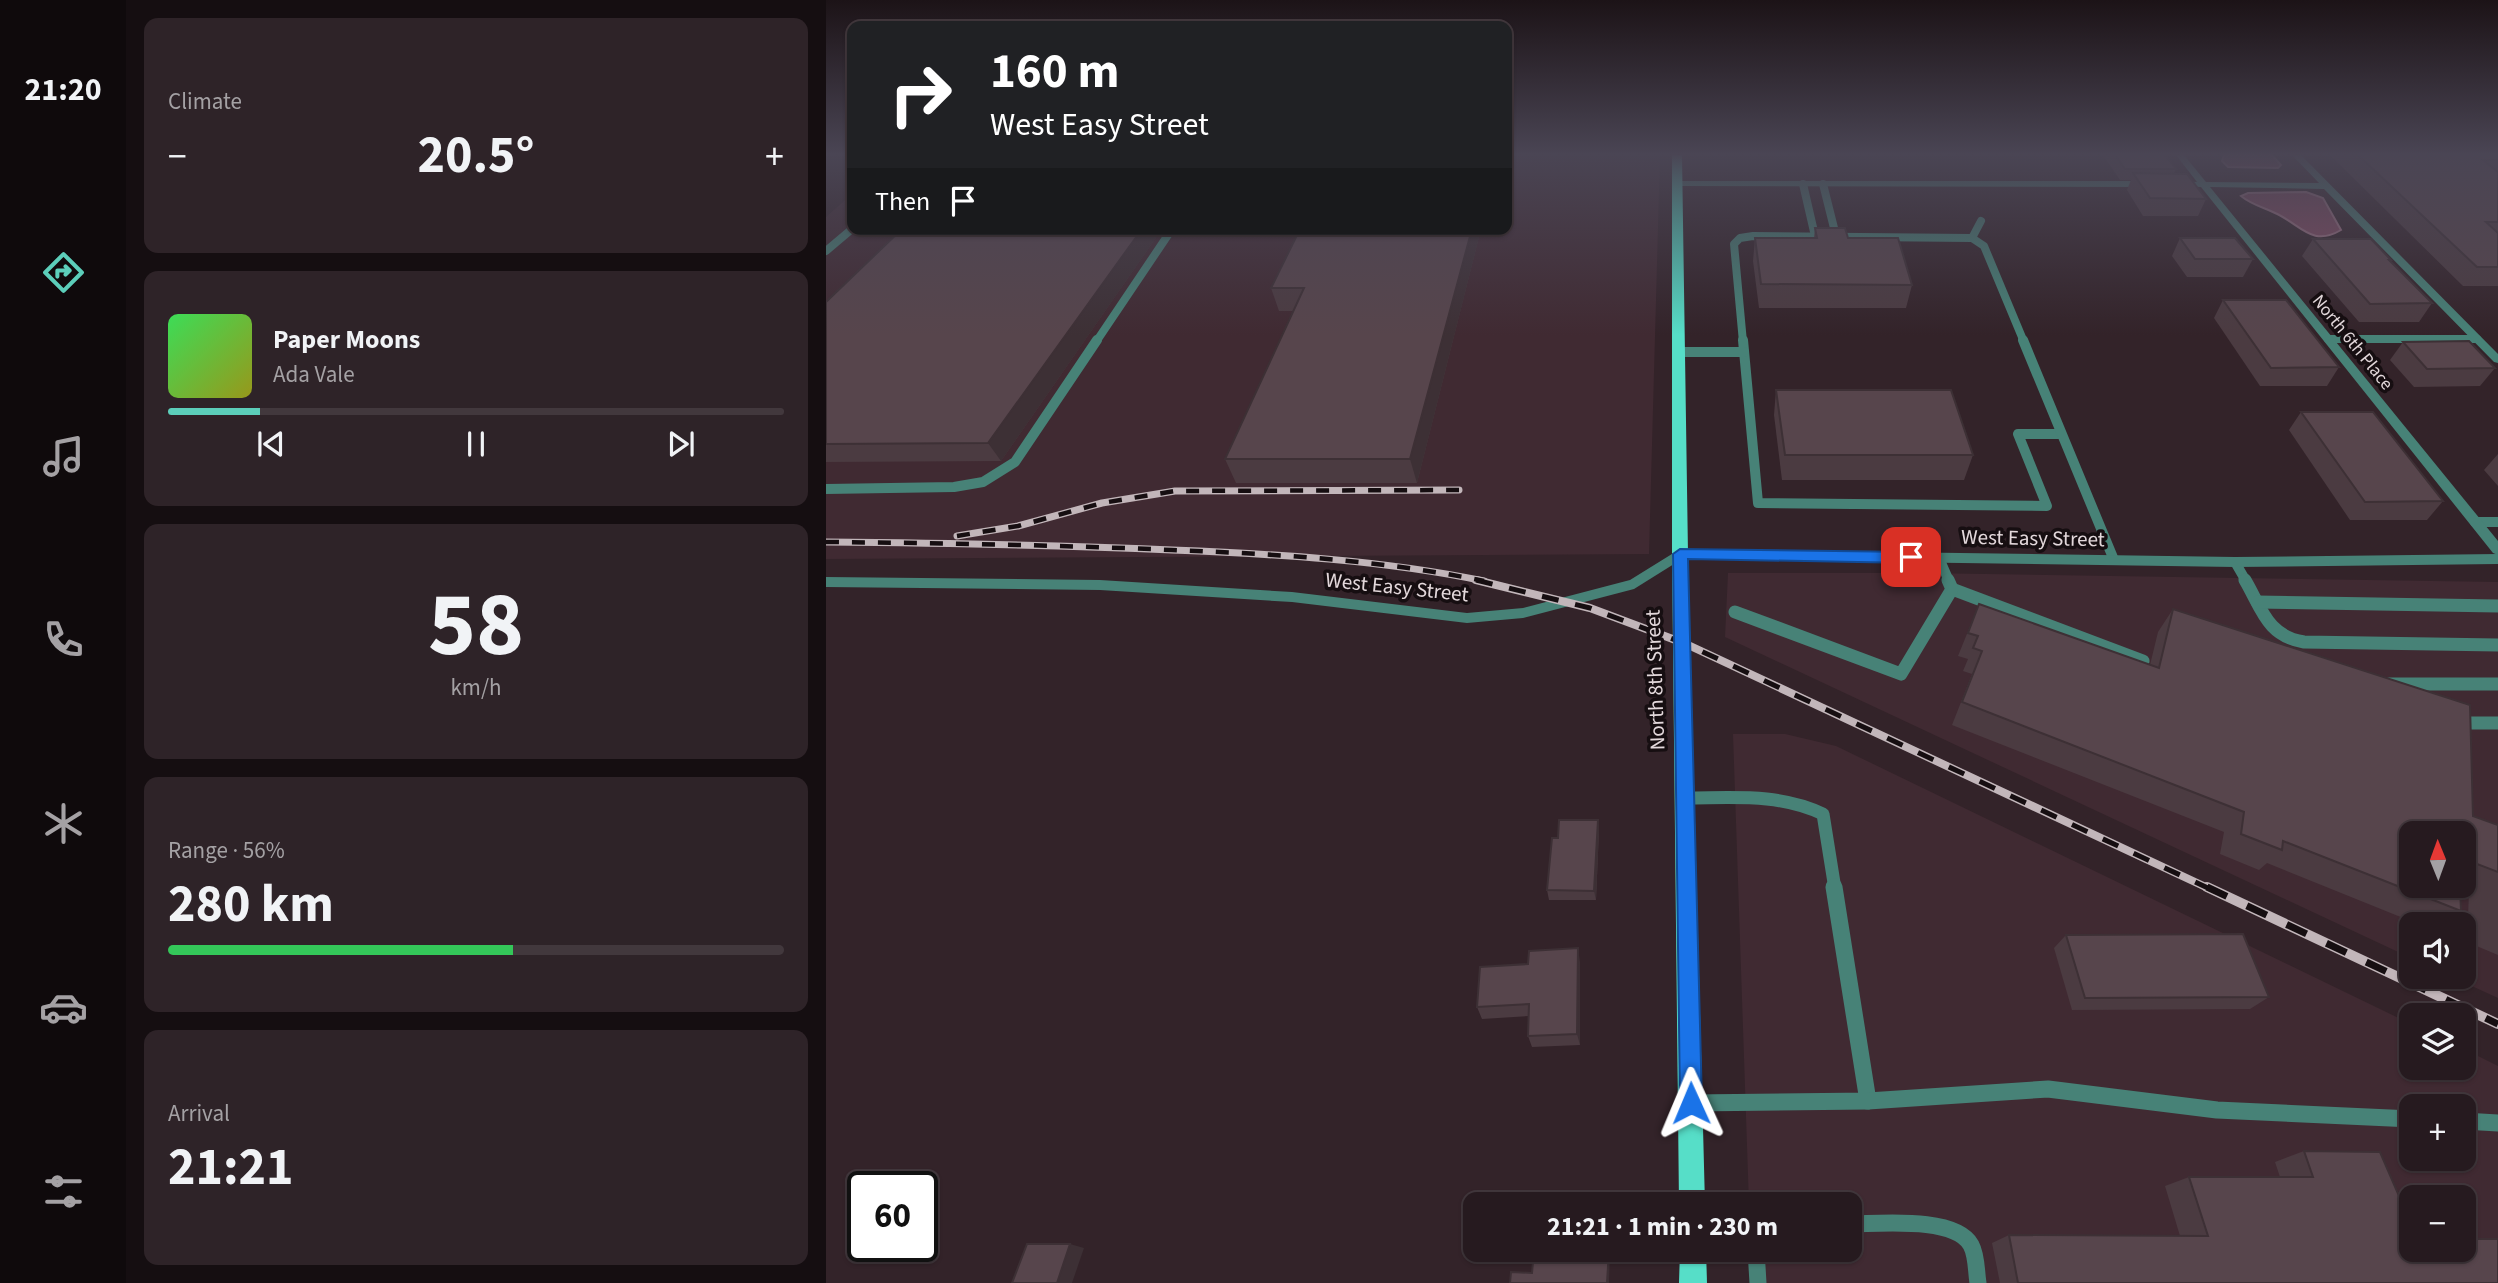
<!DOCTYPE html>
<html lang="en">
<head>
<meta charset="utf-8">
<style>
	:root { --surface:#261a1f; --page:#2e2328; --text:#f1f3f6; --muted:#a4a1a4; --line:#42383d; --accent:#5cceba }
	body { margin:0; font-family:"Source Sans 3",sans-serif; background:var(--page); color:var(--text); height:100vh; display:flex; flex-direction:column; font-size:26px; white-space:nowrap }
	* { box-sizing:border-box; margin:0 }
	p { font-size:23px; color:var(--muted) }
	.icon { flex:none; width:38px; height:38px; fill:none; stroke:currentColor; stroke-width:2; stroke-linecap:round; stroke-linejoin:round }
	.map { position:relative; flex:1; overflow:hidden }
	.details { display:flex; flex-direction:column; gap:18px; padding:18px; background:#150e11; width:700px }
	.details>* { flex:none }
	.top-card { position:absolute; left:21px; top:21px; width:665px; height:214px; border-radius:14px; box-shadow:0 2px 5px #0004,0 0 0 2px var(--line); background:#202124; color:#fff; overflow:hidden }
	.needle { width:46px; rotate:359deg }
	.buttons { position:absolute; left:1573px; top:821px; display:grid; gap:14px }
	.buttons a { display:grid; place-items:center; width:77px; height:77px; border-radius:14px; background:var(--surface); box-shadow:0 2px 5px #0004,0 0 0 2px var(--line); font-size:35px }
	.speed { position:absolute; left:21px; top:1171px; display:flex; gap:14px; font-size:35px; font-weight:700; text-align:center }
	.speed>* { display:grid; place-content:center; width:91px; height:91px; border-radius:50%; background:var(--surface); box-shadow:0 2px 5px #0004,0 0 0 2px var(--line); line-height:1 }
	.speed .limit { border:4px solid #111; border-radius:10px; background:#fff; color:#111 }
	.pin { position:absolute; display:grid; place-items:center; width:60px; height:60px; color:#fff; margin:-30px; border-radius:14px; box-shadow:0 4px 10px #0006 }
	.me { position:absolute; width:77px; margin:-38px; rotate:359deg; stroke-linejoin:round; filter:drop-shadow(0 0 5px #0008) }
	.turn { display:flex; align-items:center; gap:24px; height:147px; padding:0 28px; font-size:32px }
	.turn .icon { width:91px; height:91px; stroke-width:2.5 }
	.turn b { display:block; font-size:49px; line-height:60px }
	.then { display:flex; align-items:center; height:66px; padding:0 28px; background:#0003; gap:14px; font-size:26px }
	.big { font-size:52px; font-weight:700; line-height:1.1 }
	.details .tile { flex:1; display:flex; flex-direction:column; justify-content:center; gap:10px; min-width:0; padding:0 24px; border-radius:14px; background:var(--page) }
	.details .dial { align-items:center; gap:0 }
	.dial b { font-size:91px; line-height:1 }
	.song { display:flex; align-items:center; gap:21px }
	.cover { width:84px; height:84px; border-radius:10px; background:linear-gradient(135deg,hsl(130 70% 55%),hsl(60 70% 35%)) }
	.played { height:7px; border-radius:4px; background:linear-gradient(90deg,var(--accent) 15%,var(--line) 15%) }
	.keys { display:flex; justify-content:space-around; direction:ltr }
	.heat { display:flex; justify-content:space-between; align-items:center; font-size:38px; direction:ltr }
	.charge { height:10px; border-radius:5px; background:linear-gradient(90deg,#34c759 56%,var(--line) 0) }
	.trip { position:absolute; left:637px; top:1192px; width:399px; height:70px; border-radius:14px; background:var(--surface); box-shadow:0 2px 5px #0004,0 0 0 2px var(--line); font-weight:700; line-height:70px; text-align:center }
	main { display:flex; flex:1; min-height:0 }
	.dock { display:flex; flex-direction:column; width:126px; justify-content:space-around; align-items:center; background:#0f0a0c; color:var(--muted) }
	.dock .icon { width:49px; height:49px }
	.dock .active { color:var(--accent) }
	.dock b { font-size:32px; color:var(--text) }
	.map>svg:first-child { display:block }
	.built { fill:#402a32; fill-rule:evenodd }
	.water { fill:#864c64; stroke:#a27688; stroke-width:2 }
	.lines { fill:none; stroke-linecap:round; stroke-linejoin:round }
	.service-far3 { stroke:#478277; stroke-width:8 }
	.service-far2 { stroke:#478277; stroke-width:10 }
	.service-far1 { stroke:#478277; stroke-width:13 }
	.service { stroke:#478277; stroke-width:17 }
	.minor { fill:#478277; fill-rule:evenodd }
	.tertiary { fill:#478277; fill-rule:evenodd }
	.primary { fill:#56dec8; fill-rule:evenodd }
	.rail-far2-casing { stroke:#c2b6ba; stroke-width:7 }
	.rail-far1-casing { stroke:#c2b6ba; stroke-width:8 }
	.rail-casing { stroke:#c2b6ba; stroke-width:10 }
	.rail-far2 { stroke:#160e11; stroke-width:4.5; stroke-dasharray:13; stroke-linecap:butt }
	.rail-far1 { stroke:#160e11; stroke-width:5; stroke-dasharray:17; stroke-linecap:butt }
	.rail { stroke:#160e11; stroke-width:7; stroke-dasharray:22; stroke-linecap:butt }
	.wall { fill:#4b3b41; fill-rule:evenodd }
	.shaded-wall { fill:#3d3035 }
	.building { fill:#57454c; stroke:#3d3035; stroke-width:2 }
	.route { fill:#1a73e8; stroke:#114b97; stroke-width:2 }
	.labels { text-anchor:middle; stroke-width:7; stroke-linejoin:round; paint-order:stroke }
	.far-street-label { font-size:18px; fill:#e3d8db; stroke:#160e11 }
	.street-label { font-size:21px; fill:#e3d8db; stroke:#160e11 }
</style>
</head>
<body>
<main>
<nav class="dock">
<b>21:20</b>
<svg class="icon active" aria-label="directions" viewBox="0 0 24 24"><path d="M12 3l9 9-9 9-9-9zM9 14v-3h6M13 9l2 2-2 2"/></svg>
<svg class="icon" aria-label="music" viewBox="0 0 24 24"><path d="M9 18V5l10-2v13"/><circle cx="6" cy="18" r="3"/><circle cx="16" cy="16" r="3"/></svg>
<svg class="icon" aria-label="phone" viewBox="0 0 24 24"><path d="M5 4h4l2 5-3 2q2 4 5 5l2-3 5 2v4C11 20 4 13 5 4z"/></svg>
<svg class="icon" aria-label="climate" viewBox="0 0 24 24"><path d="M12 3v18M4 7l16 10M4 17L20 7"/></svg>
<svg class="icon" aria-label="car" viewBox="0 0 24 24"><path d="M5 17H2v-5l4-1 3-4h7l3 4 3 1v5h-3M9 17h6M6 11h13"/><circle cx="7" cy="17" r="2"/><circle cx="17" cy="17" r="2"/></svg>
<svg class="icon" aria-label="filters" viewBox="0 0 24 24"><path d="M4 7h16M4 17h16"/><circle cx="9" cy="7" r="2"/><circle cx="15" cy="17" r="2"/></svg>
</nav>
<section class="details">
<div class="tile"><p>Climate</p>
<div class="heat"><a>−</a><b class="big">20.5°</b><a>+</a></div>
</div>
<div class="tile">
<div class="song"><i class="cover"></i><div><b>Paper Moons</b><p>Ada Vale</p></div></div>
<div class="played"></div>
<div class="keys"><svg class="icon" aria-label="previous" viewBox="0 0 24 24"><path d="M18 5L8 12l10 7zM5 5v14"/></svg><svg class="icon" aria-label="pause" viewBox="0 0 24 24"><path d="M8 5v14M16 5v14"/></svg><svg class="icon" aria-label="next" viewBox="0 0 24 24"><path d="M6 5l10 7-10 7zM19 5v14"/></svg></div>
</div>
<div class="tile dial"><b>58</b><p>km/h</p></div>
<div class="tile"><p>Range · 56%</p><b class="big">280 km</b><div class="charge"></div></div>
<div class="tile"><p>Arrival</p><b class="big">21:21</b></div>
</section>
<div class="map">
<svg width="1672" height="1283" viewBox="0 0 1672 1283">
	<rect width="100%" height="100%" fill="#332329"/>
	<g class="built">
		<path d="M681 155H834L823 554 0 559V217L26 194V229H681Z"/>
		<path d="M902 573H1094L1672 582V998L1626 977 1638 976V924H1586L1585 958 899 637ZM1586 833H1638V886H1586Z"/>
		<path d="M907 734H959L1010 746 1585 1024 1586 1068H1638V1049L1672 1066V1283H926L925 1250H1024V1204H923ZM1586 1106H1638V1158H1586ZM1586 1197H1638V1250H1586Z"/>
	</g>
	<g class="water">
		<path d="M1398 155H1446L1455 165 1452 168 1402 167 1396 161Z"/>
		<path d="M1480 192 1497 198 1515 230C1488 246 1477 228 1455 216 1441 208 1427 206 1415 196L1422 193Z"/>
	</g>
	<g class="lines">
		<g class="service-far3">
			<path d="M977 184 989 236"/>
			<path d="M997 184 1010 236"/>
			<path d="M1146 238 1155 221"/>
			<path d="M0 251 26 229"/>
			<path d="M1502 339H1651"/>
			<path d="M270 342 346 229"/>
			<path d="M917 342 908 244 914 238 927 236 1146 238 1158 246 1198 342"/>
		</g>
		<g class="service-far2">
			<path d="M917 340 932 503 1221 506 1192 434H1235"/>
			<path d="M1197 340 1288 560"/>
			<path d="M853 352H918"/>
			<path d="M0 489 128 487 157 482 189 462 271 340"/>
			<path d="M1649 522H1672"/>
			<path d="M1113 558 1123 581"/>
			<path d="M1409 562 1420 581"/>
		</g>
		<g class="service-far1">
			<path d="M1419 580C1436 609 1441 636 1478 642L1672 645"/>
			<path d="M1126 589 1317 661"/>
			<path d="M1431 602 1672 606"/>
			<path d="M909 612 1075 674 1126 589 1122 580"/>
			<path d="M1563 684H1672"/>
			<path d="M1629 720 1641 723H1672"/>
			<path d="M860 798C907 798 953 793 997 814L1009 889"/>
		</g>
		<g class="service">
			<path d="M1008 887 1042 1101"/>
			<path d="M865 1103 1042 1101 1222 1089 1391 1110 1586 1119"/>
			<path d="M1638 1121 1672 1123"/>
			<path d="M1024 1224C1053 1224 1129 1216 1145 1245 1151 1256 1150 1271 1152 1283"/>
			<path d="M930 1250 932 1283"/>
		</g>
		<g class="minor">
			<path d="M1350 155H1358L1380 182 1493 183 1466 155H1475L1672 354V363L1668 362 1498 189 1384 187 1672 541V555L1667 553 1375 187 1347 186V182L1350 181 1371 182Z"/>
			<path d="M851 181H1323L1327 184 1323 187 848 186V182Z"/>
		</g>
		<path class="tertiary" d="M854 549 1409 557 1672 554V564L1409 567 856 559 808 589 697 618 641 623 466 602 274 590 0 587V577L274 580 466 592 641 613 697 608 804 580Z"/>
		<g class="primary">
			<path d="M846 155H856L862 554 879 1204H853L846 554Z"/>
			<path d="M854 1250H880L881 1283H853Z"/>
		</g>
		<g class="rail-far2-casing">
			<g id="rail-far2">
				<path d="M131 536 192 526 276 503 349 491 633 490"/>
				<path d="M0 542C115 543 231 545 346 550 450 554 556 560 658 581"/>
			</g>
		</g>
		<g class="rail-far1-casing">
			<path id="rail-far1" d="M650 580 764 608 860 644 1384 889"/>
		</g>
		<g class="rail-casing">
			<path id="rail" d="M1381 887 1672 1024"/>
		</g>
		<use href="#rail-far2" class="rail-far2"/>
		<use href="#rail-far1" class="rail-far1"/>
		<use href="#rail" class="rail"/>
	</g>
	<g class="wall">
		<path d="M1277 155H1339L1350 169 1348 173 1380 199 1372 216H1317L1301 190 1305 180H1294Z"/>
		<path d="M1504 155H1672V286H1637Z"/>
		<path d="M989 228 1022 238 1086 285 1080 308H933L927 261 929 238H988Z"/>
		<path d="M76 229H336L175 461 0 462V302Z"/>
		<path d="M655 229 591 483H410L399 459 467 311H453L445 288Z"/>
		<path d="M1354 238 1427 259 1417 277H1361L1346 256Z"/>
		<path d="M1487 239 1565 260 1564 261 1606 303 1593 322H1533L1476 256Z"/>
		<path d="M1397 300 1513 367 1501 386H1434L1388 318Z"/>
		<path d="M1577 342 1669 368 1654 386 1588 387 1564 360Z"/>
		<path d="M950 390 1147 455 1138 480H956L948 415Z"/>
		<path d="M1475 412 1617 501 1601 520H1524L1463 430Z"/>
		<path d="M1672 454V486L1658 470Z"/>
		<path d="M1153 604 1324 665 1332 632 1347 609 1647 816 1672 825V955L1641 942 1643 892 1634 888 1635 911 1613 924H1592L1441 863 1433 870 1394 854 1398 832 1126 725 1146 674 1137 671 1142 659 1132 656ZM1638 833V886H1586Z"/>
		<path d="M772 820 773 830 770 900H723L721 890Z"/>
		<path d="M1240 935 1443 997 1424 1009 1246 1010 1228 948Z"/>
		<path d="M754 962V1045L706 1047 702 1036 703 1016 656 1019 651 1007Z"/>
		<path d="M1478 1151 1586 1250 1672 1283H1174L1166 1243 1183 1235 1354 1236 1339 1186 1363 1177H1454L1449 1162Z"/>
	</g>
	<g class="shaded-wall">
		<path d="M316 229H336L175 461 162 443Z"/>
		<path d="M646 229H655L591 483 584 459Z"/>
		<path d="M772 820 773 830 770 900 768 891Z"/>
		<path d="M752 948 754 962V1045L751 1034Z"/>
		<path d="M244 1244 258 1248 246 1283H231Z"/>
		<path d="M783 1250H784L783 1283H781Z"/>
	</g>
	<g class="building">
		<path d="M1289 155H1339L1350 169H1299Z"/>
		<path d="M1532 155H1672V160H1657L1672 172V222H1660L1672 233V267H1651Z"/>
		<path d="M1307 173 1361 174 1380 199 1324 198Z"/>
		<path d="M989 228H1019L1022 238H1072L1086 285 935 284 929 238H991Z"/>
		<path d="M76 229H316L162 443 0 444V302Z"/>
		<path d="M474 229H646L584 459H399L478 288H445Z"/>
		<path d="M1354 238H1409L1427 259H1369Z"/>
		<path d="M1487 239H1545L1565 260H1563L1606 303 1544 304Z"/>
		<path d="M1397 300H1460L1513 367 1445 368Z"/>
		<path d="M1643 341 1669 368 1601 369 1577 342Z"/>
		<path d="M950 390H1125L1147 455H959Z"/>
		<path d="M1475 412H1547L1617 501 1539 502Z"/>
		<path d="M1153 604 1333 668 1347 609 1644 705 1647 816 1672 825V872L1638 859V833H1586V886H1634L1635 911 1457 841 1456 850 1415 834 1418 812 1136 702 1156 651 1147 648 1152 636 1142 633Z"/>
		<path d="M733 820H772L768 891 721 890 726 838H732Z"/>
		<path d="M1417 934 1443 997 1259 998 1240 935Z"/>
		<path d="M752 948 751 1034 702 1036 703 1004 651 1007 654 967 702 964 703 951Z"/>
		<path d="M1478 1151 1554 1152 1586 1226V1250H1638V1239H1672V1283H1192L1183 1235 1382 1236 1363 1177H1487Z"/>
		<path d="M201 1244H244L231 1283H186Z"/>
		<path d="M708 1250H783L781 1283H684L685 1272 706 1273Z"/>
	</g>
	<linearGradient id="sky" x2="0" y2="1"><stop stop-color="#1c1317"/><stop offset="0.46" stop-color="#4a4554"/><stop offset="1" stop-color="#4a4554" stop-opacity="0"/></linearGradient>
	<rect width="1672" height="335" fill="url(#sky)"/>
	<path class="route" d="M854 549 1085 552 1092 557 1085 563 862 559 876 1103 873 1111 865 1114 857 1111 854 1103 847 554Z"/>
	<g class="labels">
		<g class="far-street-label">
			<text transform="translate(1527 342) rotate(51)" y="6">North 6th Place</text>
		</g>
		<g class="street-label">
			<text transform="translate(1207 538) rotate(1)" y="7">West Easy Street</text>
			<text transform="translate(571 587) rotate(6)" y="7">West Easy Street</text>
			<text transform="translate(829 680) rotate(-92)" y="7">North 8th Street</text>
		</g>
	</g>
</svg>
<div class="buttons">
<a><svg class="needle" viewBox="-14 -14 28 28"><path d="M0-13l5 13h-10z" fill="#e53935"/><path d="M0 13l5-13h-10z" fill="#a4a1a4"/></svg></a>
<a><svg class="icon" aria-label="sound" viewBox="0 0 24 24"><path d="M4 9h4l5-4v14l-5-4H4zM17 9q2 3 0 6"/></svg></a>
<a><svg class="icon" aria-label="layers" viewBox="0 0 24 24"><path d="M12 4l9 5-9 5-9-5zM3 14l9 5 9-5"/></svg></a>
<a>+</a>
<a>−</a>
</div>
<div class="speed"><div class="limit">60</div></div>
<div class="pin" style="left:1085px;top:557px;background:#d93025"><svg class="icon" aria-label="arrive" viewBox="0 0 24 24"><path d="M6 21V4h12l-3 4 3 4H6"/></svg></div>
<svg class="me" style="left:865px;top:1103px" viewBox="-20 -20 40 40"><path d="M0-17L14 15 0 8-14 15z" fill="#1a73e8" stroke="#fff" stroke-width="4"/></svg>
<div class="trip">21:21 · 1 min · 230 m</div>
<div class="top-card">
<div class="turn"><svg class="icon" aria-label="right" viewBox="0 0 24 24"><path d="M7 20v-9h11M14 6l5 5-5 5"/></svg><div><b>160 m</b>West Easy Street</div></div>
<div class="then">Then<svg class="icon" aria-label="arrive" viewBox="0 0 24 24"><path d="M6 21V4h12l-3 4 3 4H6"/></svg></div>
</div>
</div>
</main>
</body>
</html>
